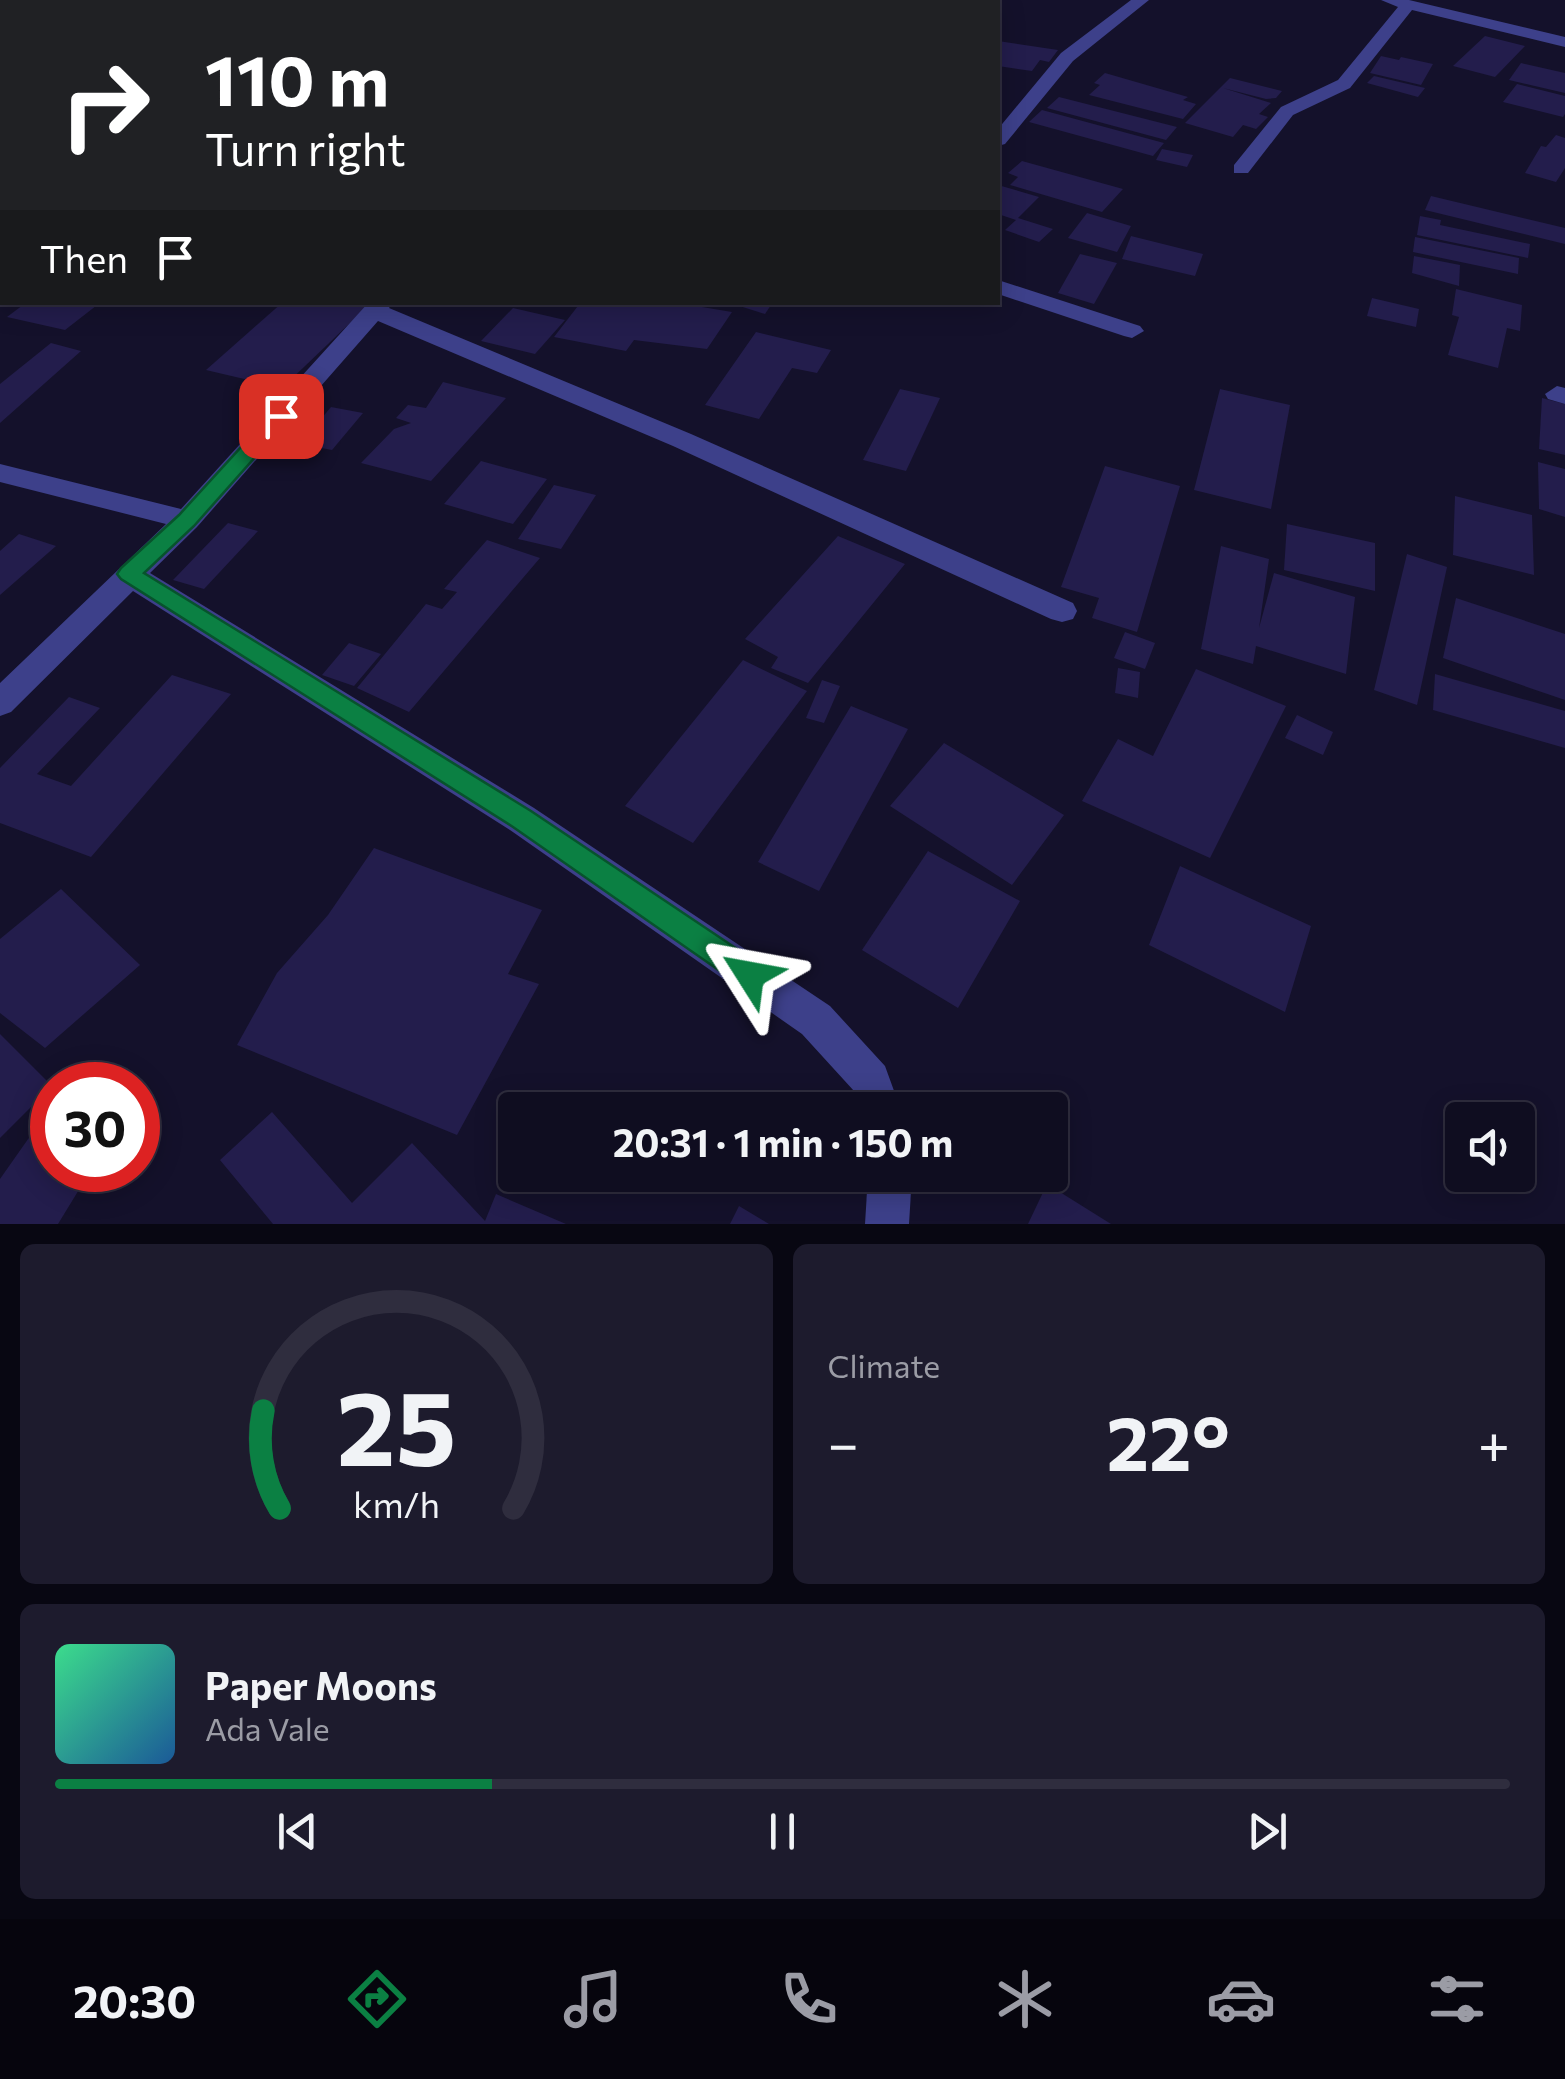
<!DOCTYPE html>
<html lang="en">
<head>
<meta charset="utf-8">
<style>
	:root { --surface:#0f0d20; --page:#1d1b2d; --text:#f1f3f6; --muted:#9b9ca5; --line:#2f2d3e; --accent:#0b8043 }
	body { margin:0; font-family:Commissioner,sans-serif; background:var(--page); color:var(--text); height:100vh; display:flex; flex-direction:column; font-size:38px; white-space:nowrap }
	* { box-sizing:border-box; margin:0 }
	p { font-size:32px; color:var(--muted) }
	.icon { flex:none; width:55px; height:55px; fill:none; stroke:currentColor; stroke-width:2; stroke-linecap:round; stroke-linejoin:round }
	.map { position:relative; height:1224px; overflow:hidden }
	.drawer { display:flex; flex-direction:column; gap:20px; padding:20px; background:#080712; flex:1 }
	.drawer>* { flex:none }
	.banner { position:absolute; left:0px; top:0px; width:1000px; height:305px; box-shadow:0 5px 25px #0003,0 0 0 2px var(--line); background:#202124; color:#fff; overflow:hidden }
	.fabs { position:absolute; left:1445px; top:1102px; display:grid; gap:20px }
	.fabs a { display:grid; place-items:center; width:90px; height:90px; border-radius:10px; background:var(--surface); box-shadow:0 5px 25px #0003,0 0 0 2px var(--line); font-size:50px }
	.speed { position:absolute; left:30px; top:1062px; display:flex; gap:20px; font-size:50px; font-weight:700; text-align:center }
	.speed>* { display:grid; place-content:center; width:130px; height:130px; border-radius:50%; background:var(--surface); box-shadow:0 5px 25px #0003,0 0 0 2px var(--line); line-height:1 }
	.speed .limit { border:15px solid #d22; background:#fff; color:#111 }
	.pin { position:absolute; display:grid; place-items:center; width:85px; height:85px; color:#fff; margin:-42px; border-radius:20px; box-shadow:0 5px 15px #0006 }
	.me { position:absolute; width:110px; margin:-55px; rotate:304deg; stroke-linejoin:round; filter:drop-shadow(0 0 8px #0008) }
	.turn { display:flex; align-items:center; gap:35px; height:210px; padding:0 40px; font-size:45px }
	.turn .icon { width:130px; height:130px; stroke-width:2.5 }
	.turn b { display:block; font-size:70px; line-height:85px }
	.then { display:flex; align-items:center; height:95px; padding:0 40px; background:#0003; gap:20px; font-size:38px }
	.big { font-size:75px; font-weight:700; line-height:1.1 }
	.drawer .tile { flex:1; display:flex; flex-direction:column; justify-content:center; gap:15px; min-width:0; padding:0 35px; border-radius:15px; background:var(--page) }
	.drawer .dial { align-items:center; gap:0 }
	.dial svg { height:260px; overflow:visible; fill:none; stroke:var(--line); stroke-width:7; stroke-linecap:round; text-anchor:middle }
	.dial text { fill:var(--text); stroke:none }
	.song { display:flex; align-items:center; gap:30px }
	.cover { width:120px; height:120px; border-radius:15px; background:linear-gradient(135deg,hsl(150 70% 55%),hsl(210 70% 35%)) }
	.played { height:10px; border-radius:5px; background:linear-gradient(90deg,var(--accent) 30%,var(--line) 30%) }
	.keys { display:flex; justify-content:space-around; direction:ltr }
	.heat { display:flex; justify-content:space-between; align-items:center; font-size:55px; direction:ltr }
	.drawer .tiles { flex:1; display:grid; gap:20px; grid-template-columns:1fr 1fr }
	.tile:last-child { grid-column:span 2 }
	.trip { position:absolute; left:498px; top:1092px; width:570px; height:100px; border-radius:10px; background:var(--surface); box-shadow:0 5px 25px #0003,0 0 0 2px var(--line); font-weight:700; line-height:100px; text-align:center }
	.tabs { display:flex; height:160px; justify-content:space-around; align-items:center; background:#06050d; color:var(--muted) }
	.tabs .icon { width:70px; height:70px }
	.tabs .current { color:var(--accent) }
	.tabs b { font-size:45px; color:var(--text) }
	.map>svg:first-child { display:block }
	.building { fill:#231d4c }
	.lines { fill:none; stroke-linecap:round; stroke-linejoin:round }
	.minor { fill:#3d408a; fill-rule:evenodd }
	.route { fill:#0b8043; stroke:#07532c; stroke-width:2.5 }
</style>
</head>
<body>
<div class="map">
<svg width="1565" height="1224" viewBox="0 0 1565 1224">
	<rect width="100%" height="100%" fill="#14112b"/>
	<g class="building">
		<path d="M1485 36 1525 46 1495 77 1453 66Z"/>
		<path d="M998 41 1058 50 1049 62 1040 60 1032 71 998 66Z"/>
		<path d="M1381 56 1399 60 1401 57 1433 64 1421 85 1370 73Z"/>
		<path d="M1521 63 1565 73V93L1509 80Z"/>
		<path d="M1105 73 1188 97 1183 100 1196 104 1183 119 1089 95 1100 85 1094 83Z"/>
		<path d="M1374 76 1425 88 1418 97 1367 83Z"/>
		<path d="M1230 78 1282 91 1276 98 1266 99 1223 88 1271 103 1259 114 1268 117 1256 129 1243 125 1233 137 1185 123Z"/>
		<path d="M1517 84 1565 96V114L1563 117 1503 102Z"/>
		<path d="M1059 97 1177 127 1166 140 1047 108Z"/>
		<path d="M1042 110 1164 143 1153 156 1029 122Z"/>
		<path d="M1556 135 1565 138V168L1556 182 1525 173 1541 146 1546 147Z"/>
		<path d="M1162 149 1193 155 1187 167 1156 160Z"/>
		<path d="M1022 161 1123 189 1102 212 1010 185 1018 177 1008 173Z"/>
		<path d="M998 185 1039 197 1018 218 1053 229 1039 242 1005 230 1016 220 998 214Z"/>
		<path d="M1431 196 1565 228V244L1425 210Z"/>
		<path d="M1087 213 1131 226 1117 252 1068 238Z"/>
		<path d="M1420 216 1441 220 1440 225 1530 244 1528 258 1417 235Z"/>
		<path d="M1131 236 1203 254 1195 276 1122 259Z"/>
		<path d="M1415 237 1519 258 1518 274 1413 252Z"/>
		<path d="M1080 254 1117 263 1094 304 1058 293Z"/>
		<path d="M1414 256 1460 265 1459 286 1412 273Z"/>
		<path d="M1456 289 1522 305 1520 331 1507 328 1498 368 1448 355 1459 317 1452 315Z"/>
		<path d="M1372 298 1419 309 1416 327 1367 316Z"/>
		<path d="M27 302H101L65 330 7 317Z"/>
		<path d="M283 302H372L282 388 206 370Z"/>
		<path d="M581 302H672L732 312 707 349 634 340 626 351 554 337Z"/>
		<path d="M727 302H773L765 314Z"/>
		<path d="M513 308 565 320 535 354 481 341Z"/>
		<path d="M756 332 831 350 817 373 792 368 759 419 705 405Z"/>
		<path d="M51 343 81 351 0 423V384Z"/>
		<path d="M443 382 506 398 431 481 361 463 394 429 411 423 396 418 408 405 426 408Z"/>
		<path d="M900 389 940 398 906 471 863 460Z"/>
		<path d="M1220 389 1290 405 1271 509 1194 490Z"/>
		<path d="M1542 398 1565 404V455L1539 449Z"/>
		<path d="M331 407 363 413 332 450 300 444Z"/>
		<path d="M481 461 547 479 513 524 444 504Z"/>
		<path d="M1538 462 1565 469V517L1539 509Z"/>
		<path d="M1105 466 1180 486 1137 632 1092 618 1099 598 1061 587Z"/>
		<path d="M554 485 596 495 561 549 518 539Z"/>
		<path d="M1455 496 1532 515 1534 575 1453 555Z"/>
		<path d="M228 523 258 531 204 589 173 580Z"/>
		<path d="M1287 524 1375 543V591L1284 570Z"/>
		<path d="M19 534 56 546 0 595V551Z"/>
		<path d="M838 536 905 564 808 683 771 668 778 657 745 639Z"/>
		<path d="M487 540 540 558 409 712 357 688 426 604 442 609 457 592 444 589Z"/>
		<path d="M1221 546 1269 559 1259 628 1274 573 1355 597 1346 674 1256 646 1253 664 1201 649Z"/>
		<path d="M1407 554 1447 567 1417 705 1374 690Z"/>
		<path d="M1456 598 1565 634V700L1443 658Z"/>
		<path d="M1125 632 1155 643 1145 669 1114 658Z"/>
		<path d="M349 643 381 654 354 686 322 675Z"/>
		<path d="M743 660 807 691 693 843 625 806Z"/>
		<path d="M1118 668 1140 672 1138 698 1115 693Z"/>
		<path d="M1196 669 1286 706 1210 858 1082 801 1118 739 1153 756Z"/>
		<path d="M1435 674 1565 711V748L1433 710Z"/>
		<path d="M172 675 231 694 91 857 0 823V768L69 697 100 708 37 774 71 786Z"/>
		<path d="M822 680 840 686 824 723 806 718Z"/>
		<path d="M851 706 908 729 819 891 758 862Z"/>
		<path d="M1297 715 1333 732 1323 755 1285 738Z"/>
		<path d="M944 743 1064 815 1012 885 890 806Z"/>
		<path d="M374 848 542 910 508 974 539 984 457 1135 237 1045 277 973 328 915Z"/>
		<path d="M928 851 1020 901 958 1008 862 950Z"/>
		<path d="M1180 866 1311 926 1285 1012 1149 945Z"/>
		<path d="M61 889 140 965 45 1048 0 1013V939Z"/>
		<path d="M0 1034 52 1086 0 1138Z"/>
		<path d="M83 1061 147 1085 138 1094V1085H66Z"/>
		<path d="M52 1105V1170H91L58 1224H0V1179Z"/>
		<path d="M272 1112 352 1203 412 1143 485 1221 496 1194 566 1224H273L220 1160Z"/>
		<path d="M1047 1184 1111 1224H1028Z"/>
		<path d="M739 1206 769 1224H730Z"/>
	</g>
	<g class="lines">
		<g class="minor">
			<path d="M265 0H292L294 2H267Z"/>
			<path d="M1131 0H1149L1073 61 1005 144 998 146V129L1061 53Z"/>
			<path d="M1381 0H1409L1565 37V47L1412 10 1350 88 1293 115 1248 173H1234V165L1281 107 1338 80 1398 7Z"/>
			<path d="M0 181 2 182V194H0Z"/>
			<path d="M998 280 1140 326 1144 331 1132 338 1124 336 998 294Z"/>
			<path d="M369 302H393L389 308 691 434 1073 603 1077 611 1073 619 1062 622 1051 619 673 446 378 321 197 527 150 573 534 808 830 1006 885 1066 901 1110H859L854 1091 802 1034 510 830 133 591 11 712 0 716V683L166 524 0 482V464L181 509Z"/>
			<path d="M1557 386 1565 388V404L1548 399 1545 394Z"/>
			<path d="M868 1175H912L909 1224H865Z"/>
		</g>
	</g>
	<path class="route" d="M281 410 291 416 288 420 194 526 144 573 531 811 761 965 765 975 761 985 750 989 740 985 513 827 121 579 117 574 121 568 179 515 274 411Z"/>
</svg>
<div class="fabs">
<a><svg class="icon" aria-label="sound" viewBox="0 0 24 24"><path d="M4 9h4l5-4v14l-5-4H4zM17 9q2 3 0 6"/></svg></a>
</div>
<div class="speed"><div class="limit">30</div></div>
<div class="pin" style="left:281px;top:416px;background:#d93025"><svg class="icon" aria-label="arrive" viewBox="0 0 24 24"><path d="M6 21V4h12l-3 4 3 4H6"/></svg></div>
<svg class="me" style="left:750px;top:975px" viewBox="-20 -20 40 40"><path d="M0-17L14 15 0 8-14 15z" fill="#0b8043" stroke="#fff" stroke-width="4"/></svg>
<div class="trip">20:31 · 1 min · 150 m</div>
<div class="banner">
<div class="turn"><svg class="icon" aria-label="right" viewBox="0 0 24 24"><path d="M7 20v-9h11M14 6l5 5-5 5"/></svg><div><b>110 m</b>Turn right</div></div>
<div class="then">Then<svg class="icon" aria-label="arrive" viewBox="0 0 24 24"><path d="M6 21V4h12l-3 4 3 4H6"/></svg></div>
</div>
</div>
<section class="drawer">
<div class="tiles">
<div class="tile dial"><svg viewBox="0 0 100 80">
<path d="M14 69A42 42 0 1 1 86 69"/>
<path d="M14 69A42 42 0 0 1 9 39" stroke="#0b8043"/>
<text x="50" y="56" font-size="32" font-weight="700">25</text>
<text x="50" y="72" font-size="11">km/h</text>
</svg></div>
<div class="tile"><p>Climate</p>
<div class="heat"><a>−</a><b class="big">22°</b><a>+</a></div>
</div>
<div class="tile">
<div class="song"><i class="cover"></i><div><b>Paper Moons</b><p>Ada Vale</p></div></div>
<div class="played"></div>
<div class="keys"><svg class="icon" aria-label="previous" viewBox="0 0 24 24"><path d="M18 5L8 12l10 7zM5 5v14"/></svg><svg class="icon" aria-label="pause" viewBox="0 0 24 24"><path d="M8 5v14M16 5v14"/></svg><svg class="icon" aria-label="next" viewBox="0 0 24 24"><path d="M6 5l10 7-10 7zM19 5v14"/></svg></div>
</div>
</div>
</section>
<nav class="tabs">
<b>20:30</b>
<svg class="icon current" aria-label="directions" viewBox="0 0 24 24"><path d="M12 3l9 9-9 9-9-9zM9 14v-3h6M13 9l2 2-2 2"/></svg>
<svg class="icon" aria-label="music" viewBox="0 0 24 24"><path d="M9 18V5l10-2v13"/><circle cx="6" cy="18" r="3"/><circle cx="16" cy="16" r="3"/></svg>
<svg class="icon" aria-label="phone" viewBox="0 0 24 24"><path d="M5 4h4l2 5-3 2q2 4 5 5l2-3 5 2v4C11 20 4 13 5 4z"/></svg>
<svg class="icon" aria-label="climate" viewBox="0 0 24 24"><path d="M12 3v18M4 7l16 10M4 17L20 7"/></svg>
<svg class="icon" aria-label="car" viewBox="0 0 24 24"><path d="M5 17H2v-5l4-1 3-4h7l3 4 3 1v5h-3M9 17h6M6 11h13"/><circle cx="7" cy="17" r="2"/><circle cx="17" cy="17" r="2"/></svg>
<svg class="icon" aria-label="filters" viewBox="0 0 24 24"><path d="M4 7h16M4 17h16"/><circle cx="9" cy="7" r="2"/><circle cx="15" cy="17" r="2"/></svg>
</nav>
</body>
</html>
